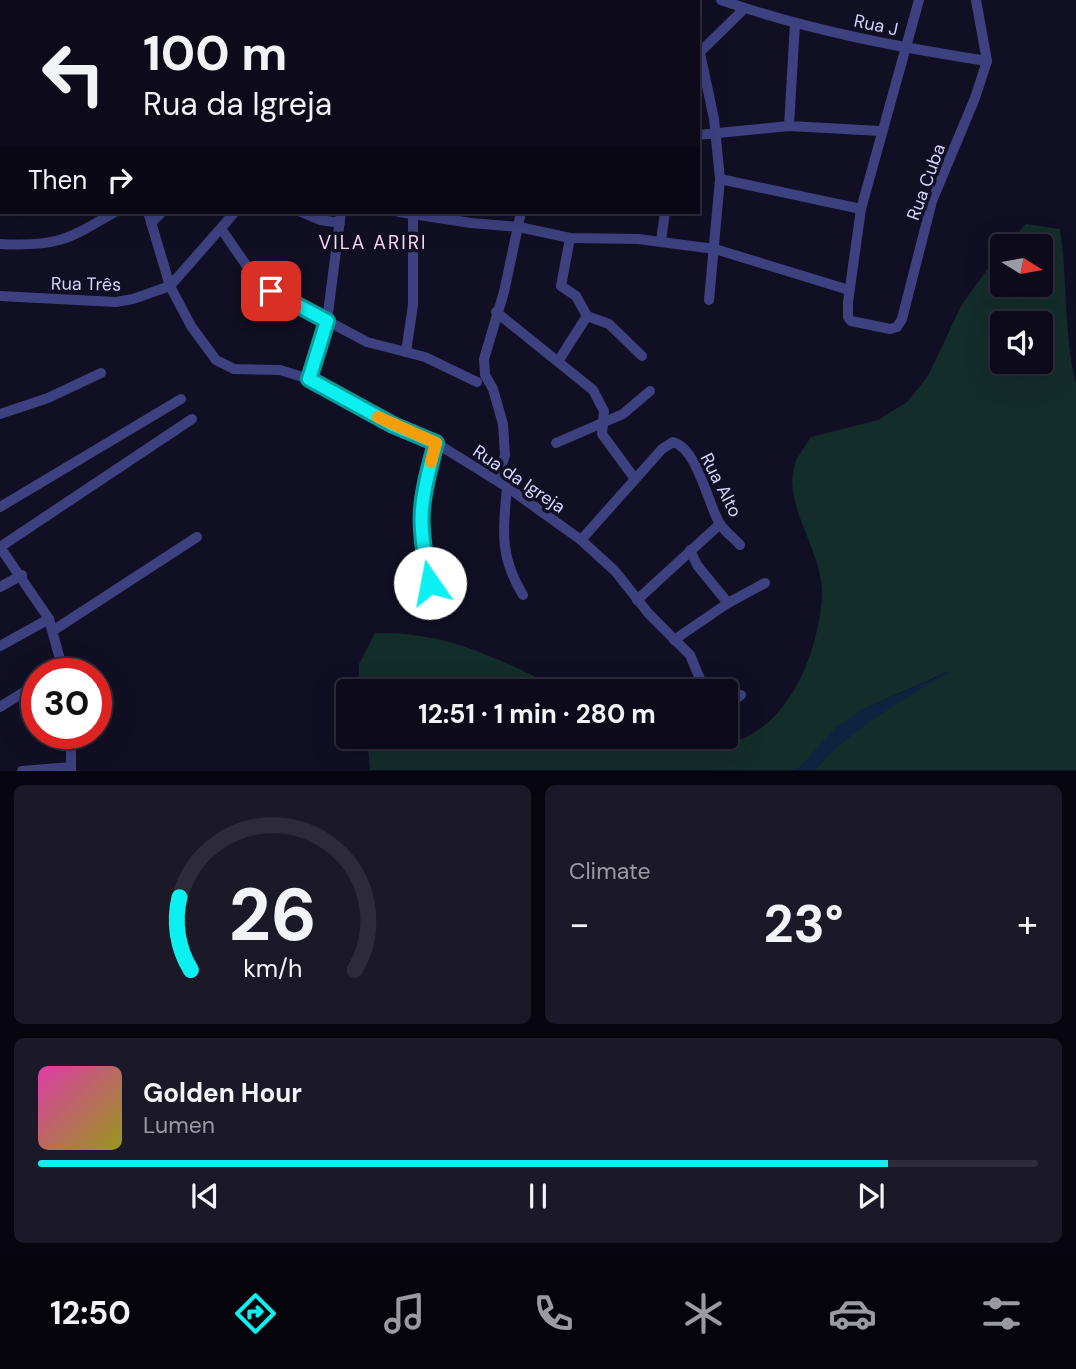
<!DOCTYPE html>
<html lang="en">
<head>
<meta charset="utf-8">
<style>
	:root { --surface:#0d0b1a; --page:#1b1927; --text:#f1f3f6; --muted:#9a9ba2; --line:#2d2b39; --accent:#0cf0f1 }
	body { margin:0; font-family:"DM Sans",sans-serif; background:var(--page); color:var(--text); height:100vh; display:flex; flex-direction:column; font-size:26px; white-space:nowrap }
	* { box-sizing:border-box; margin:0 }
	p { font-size:23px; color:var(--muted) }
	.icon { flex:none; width:38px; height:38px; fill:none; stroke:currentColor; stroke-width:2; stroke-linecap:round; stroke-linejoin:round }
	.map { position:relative; height:771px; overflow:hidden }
	.sheet { display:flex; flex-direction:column; gap:14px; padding:14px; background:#07060e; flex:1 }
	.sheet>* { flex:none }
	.hud { position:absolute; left:0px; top:0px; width:700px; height:214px; box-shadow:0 7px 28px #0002,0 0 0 2px var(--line); background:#0d0b1a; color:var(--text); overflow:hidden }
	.needle { width:46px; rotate:101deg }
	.buttons { position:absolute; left:990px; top:234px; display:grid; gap:14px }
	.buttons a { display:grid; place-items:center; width:63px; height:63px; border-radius:7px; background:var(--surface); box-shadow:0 7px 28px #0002,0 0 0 2px var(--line); font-size:35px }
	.speed { position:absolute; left:21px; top:658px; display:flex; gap:14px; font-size:35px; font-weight:700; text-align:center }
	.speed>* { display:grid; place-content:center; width:91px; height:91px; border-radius:50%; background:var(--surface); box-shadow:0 7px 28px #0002,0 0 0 2px var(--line); line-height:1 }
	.speed .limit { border:10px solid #d22; background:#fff; color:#111 }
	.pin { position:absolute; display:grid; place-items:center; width:60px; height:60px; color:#fff; margin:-30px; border-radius:14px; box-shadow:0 4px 10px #0006 }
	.me { position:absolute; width:77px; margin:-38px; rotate:348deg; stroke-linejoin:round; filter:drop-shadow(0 0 5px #0008) }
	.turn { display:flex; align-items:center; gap:24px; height:147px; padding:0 28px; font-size:32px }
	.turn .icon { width:91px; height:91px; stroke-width:2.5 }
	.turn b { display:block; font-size:49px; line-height:60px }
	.then { display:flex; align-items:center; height:66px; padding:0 28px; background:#0003; gap:14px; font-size:26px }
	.big { font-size:52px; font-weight:700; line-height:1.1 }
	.sheet .tile { flex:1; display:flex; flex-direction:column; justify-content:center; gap:10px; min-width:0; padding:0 24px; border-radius:10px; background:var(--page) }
	.sheet .dial { align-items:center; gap:0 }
	.dial svg { height:182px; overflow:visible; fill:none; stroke:var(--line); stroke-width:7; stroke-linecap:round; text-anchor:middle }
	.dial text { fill:var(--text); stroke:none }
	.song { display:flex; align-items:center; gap:21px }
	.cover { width:84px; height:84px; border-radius:10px; background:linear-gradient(135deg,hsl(320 70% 55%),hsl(60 70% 35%)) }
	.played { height:7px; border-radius:4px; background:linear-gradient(90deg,var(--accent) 85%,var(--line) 85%) }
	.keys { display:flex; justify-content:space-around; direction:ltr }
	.heat { display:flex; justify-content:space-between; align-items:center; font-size:38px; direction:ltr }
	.sheet .tiles { flex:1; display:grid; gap:14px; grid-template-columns:1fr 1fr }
	.tile:last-child { grid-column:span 2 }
	.trip { position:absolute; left:336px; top:679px; width:402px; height:70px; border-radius:7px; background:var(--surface); box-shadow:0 7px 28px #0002,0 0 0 2px var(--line); font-weight:700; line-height:70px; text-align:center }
	.tab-bar { display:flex; height:112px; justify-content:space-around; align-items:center; background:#05040a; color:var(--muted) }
	.tab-bar .icon { width:49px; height:49px }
	.tab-bar .current { color:var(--accent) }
	.tab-bar b { font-size:32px; color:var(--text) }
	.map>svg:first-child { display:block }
	.green { fill:#132d2a; fill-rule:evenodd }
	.water { fill:#0c243f }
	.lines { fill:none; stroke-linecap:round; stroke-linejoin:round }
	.minor { stroke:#3d4180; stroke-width:10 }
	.route-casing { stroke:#089c9d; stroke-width:18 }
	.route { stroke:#0cf0f1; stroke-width:12 }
	.slow { stroke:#f59e0b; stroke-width:12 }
	.labels { text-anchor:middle; stroke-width:7; stroke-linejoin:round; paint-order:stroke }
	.street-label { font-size:18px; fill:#d5d4fd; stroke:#110f23 }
	.neighbourhood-label { font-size:19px; letter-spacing:2px; fill:#fdd6f2; stroke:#110f23 }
</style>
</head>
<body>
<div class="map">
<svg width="1076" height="771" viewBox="0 0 1076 771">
	<rect width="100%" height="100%" fill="#110f23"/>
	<g class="green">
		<path d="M1026 224 1060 229C1068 280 1063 333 1076 384V770H815L833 750 875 716 947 672 864 709 797 770H370L367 737C435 737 502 737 569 737 598 737 630 733 659 737 689 740 713 751 742 739 794 717 818 649 822 597 825 553 781 505 795 464 798 455 806 445 811 437L878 420 907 402 928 376 962 304 1003 248V285H1041V247H1004ZM1003 324H1041V362H1003Z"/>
		<path d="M375 633C454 632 497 660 566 691H359V664Z"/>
	</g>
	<path class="water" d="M955 669C904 699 854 726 815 770H797L835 728 864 709Z"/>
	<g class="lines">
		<g class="minor">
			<path d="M108 0 113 2"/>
			<path d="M339 0 341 2"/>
			<path d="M545 0 552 2"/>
			<path d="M721 0C807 30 897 47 987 61"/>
			<path d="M919 0 861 209 848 302V317L851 321 890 329 897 327 902 319 932 201 975 98 987 61 976 0"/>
			<path d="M394 2 395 0"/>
			<path d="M575 2V0"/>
			<path d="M700 53 714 119 720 179 709 300"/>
			<path d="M698 54 744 9"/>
			<path d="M0 98 2 96"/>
			<path d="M789 126 795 23"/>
			<path d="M698 135 789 126 881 131"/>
			<path d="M720 179 861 209"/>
			<path d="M0 185H2"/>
			<path d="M148 212 170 286 191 326 216 360 234 369 280 370 309 379 393 425 436 443 507 487 581 540 615 571 649 614 690 655 705 691"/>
			<path d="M301 212 320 220 340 223"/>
			<path d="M399 212 471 223 519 227 570 238 638 239 715 249 849 290"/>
			<path d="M151 223 162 212"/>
			<path d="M222 230 253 275 271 291 367 342 425 357 477 382"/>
			<path d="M570 238 561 286 576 296 587 316"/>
			<path d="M661 241 665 212"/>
			<path d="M0 244C57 247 67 240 115 212"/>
			<path d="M0 296 116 302 133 299 170 286 235 212"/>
			<path d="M496 312 593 390 604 411 602 434 635 479"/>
			<path d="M587 316 609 324 642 356"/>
			<path d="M406 352 413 305V212"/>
			<path d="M559 360 587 316"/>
			<path d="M309 379 327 321 341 212"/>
			<path d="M0 414 48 398 101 373"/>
			<path d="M556 443 623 414 650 391"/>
			<path d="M497 480 505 455 503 424 493 389 485 375 484 359 504 292 521 212"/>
			<path d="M507 487C503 530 499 556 523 595"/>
			<path d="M0 507 181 399"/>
			<path d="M581 540 662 449 673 442C698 449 708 505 720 524 725 532 734 538 740 545"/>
			<path d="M0 547 192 419"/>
			<path d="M0 547 49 619 64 674"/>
			<path d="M690 550 697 565 728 603"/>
			<path d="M430 583C417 522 419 504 436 443"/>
			<path d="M0 587 22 575"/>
			<path d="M637 600 720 524"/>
			<path d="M54 630 197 537"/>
			<path d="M674 640 728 603 765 583"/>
			<path d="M0 646 49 619"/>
			<path d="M726 706 741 695"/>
			<path d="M0 707 37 684"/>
			<path d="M71 733V771"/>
			<path d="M22 771 71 767"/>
		</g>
	</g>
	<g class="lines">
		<g class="route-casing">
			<path id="route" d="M271 291 327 321 309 379 393 425 436 443C419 504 417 522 430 583"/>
		</g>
		<use href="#route" class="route"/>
		<path class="slow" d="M378 417 436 443 431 462"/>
	</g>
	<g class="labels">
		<g class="street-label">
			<text transform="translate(876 25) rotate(12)" y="6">Rua J</text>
			<text transform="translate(926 182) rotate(-70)" y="6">Rua Cuba</text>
			<text transform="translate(86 284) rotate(1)" y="6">Rua Três</text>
			<text transform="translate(519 479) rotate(34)" y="6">Rua da Igreja</text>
			<text transform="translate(721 485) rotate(63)" y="6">Rua Alto</text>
		</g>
		<g class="neighbourhood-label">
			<text x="373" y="249">VILA ARIRI</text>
		</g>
	</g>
</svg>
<div class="buttons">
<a><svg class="needle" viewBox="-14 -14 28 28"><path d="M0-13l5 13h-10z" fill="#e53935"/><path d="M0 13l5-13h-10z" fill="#9a9ba2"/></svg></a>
<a><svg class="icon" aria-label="sound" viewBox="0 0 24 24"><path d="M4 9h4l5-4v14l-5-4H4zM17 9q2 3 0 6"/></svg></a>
</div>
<div class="speed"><div class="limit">30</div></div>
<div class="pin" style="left:271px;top:291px;background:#d93025"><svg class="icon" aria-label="arrive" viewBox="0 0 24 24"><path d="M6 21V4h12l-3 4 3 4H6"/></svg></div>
<svg class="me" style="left:430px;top:583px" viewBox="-20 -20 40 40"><circle r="19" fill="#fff"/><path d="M0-13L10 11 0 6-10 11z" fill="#0cf0f1"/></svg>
<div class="trip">12:51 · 1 min · 280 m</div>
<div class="hud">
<div class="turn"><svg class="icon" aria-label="left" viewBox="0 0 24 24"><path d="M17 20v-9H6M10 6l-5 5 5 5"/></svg><div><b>100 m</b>Rua da Igreja</div></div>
<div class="then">Then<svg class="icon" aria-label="right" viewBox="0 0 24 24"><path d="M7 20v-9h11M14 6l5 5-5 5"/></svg></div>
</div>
</div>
<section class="sheet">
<div class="tiles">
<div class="tile dial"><svg viewBox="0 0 100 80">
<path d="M14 69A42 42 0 1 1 86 69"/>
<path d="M14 69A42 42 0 0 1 9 37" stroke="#0cf0f1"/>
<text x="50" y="56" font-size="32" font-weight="700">26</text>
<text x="50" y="72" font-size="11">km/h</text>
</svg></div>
<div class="tile"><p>Climate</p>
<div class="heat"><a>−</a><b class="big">23°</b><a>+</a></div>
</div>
<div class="tile">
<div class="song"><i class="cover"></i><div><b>Golden Hour</b><p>Lumen</p></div></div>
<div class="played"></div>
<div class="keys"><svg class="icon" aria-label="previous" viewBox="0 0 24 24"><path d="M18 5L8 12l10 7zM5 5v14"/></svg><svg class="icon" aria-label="pause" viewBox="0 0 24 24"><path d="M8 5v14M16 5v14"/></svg><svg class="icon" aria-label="next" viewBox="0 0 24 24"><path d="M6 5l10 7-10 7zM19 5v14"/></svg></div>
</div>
</div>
</section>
<nav class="tab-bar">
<b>12:50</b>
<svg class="icon current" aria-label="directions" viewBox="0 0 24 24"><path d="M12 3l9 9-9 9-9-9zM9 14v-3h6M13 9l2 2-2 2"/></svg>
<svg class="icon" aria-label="music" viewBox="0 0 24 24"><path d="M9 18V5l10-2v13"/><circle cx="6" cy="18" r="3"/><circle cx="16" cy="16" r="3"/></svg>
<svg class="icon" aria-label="phone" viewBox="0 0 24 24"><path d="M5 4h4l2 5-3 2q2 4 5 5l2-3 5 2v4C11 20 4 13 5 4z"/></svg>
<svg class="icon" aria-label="climate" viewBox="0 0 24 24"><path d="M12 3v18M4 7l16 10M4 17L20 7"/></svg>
<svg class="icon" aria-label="car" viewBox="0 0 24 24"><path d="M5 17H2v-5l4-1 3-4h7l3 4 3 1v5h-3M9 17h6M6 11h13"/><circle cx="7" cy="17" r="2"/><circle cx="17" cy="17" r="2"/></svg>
<svg class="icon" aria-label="filters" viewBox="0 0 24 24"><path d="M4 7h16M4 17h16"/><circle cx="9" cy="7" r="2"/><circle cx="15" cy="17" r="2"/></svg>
</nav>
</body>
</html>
